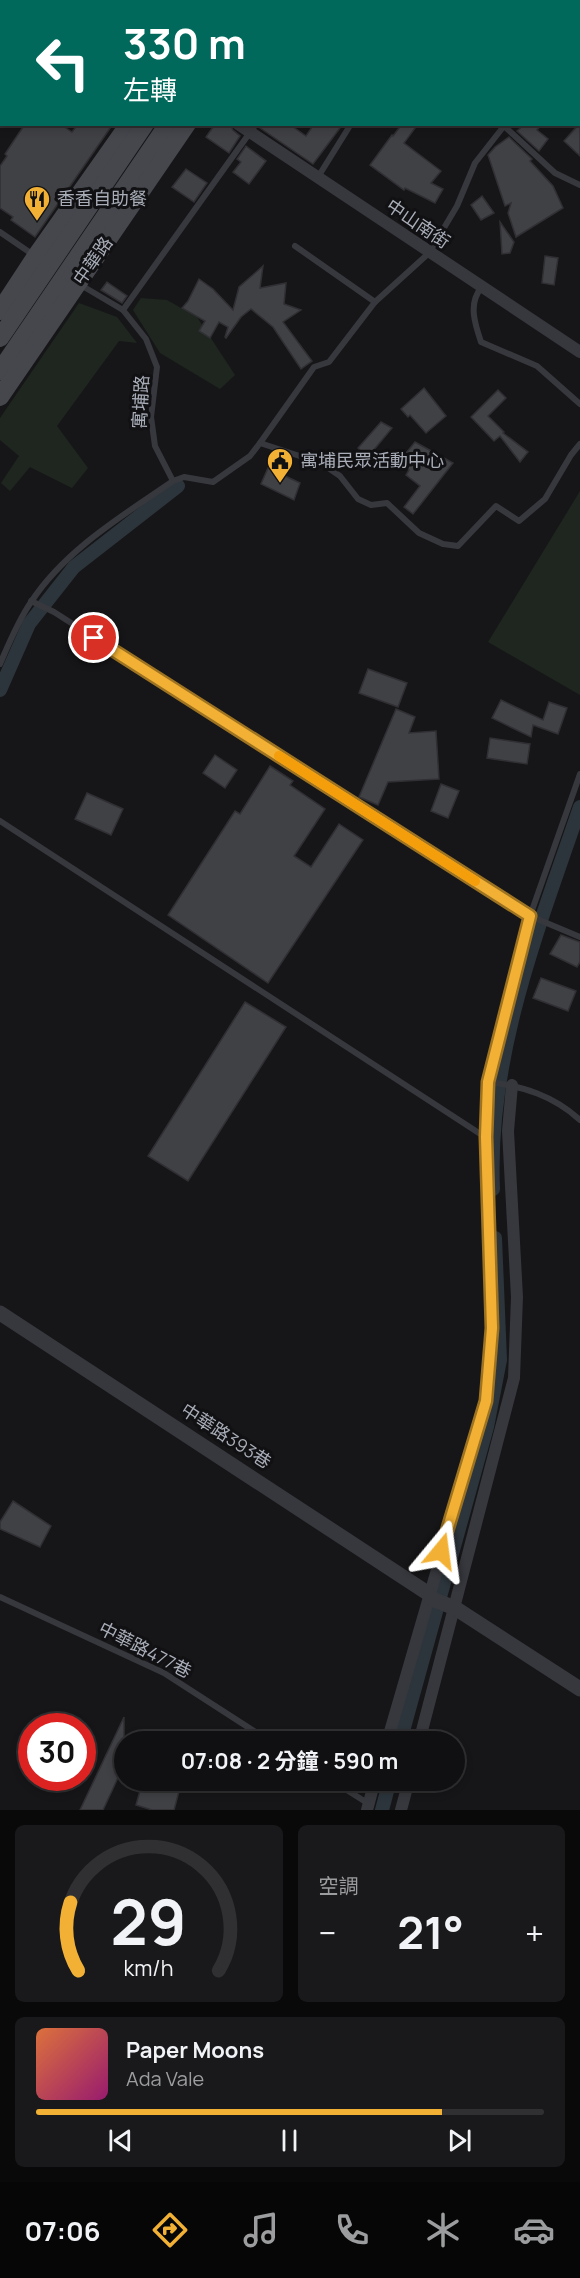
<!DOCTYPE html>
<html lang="zh-TW">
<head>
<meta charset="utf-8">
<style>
	:root { --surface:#101012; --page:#19191b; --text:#f1f3f6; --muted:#9c9d9f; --line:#303032; --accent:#f2b134 }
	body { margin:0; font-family:Manrope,"Noto Sans TC",sans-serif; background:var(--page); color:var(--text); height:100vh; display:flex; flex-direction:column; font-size:22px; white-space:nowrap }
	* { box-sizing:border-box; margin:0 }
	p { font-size:20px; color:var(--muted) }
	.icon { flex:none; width:33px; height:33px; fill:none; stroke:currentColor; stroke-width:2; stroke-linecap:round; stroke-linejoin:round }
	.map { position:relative; height:1810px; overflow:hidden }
	.drawer { display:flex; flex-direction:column; gap:15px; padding:15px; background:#09090a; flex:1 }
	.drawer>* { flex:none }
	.guide { position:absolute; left:0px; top:0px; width:580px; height:126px; box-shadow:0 3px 9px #0003,0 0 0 2px var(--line); background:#00695c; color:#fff; overflow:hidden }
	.speed { position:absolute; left:18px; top:1713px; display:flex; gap:12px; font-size:30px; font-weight:700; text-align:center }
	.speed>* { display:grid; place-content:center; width:78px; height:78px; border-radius:50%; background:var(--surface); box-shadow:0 3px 9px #0003,0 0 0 2px var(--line); line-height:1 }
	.speed .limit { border:9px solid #d22; background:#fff; color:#111 }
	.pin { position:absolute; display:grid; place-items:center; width:51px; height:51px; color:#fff; margin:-26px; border:3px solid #fff; border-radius:50%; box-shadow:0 2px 6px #0007 }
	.me { position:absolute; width:66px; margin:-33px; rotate:16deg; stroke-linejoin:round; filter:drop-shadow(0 0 4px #0008) }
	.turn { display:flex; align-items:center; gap:21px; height:126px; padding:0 24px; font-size:27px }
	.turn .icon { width:78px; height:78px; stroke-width:2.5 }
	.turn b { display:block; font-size:42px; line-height:51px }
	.big { font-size:45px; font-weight:700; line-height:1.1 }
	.drawer .tile { flex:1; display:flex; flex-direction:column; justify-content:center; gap:9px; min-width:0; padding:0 21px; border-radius:9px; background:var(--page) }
	.drawer .dial { align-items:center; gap:0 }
	.dial svg { height:156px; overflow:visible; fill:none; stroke:var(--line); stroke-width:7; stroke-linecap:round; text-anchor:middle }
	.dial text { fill:var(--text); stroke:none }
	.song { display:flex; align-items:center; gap:18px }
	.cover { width:72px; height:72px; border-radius:9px; background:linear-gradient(135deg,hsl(20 70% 55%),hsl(320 70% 35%)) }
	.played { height:6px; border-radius:3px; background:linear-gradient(90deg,var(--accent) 80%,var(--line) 80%) }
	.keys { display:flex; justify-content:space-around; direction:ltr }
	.heat { display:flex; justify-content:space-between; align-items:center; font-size:33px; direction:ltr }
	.drawer .tiles { flex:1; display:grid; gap:15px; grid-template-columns:1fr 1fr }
	.tile:last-child { grid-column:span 2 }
	.trip { position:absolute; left:114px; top:1731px; width:351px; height:60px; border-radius:30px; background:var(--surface); box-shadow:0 3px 9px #0003,0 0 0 2px var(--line); font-weight:700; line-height:60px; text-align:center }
	.dock { display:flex; height:96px; justify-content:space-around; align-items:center; background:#060607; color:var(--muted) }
	.dock .icon { width:42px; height:42px }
	.dock .on { color:var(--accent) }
	.dock b { font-size:27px; color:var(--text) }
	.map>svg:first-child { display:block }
	.green { fill:#1e261f }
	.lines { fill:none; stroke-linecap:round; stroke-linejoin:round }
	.canal { stroke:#2c353c; stroke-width:14 }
	.building { fill:#404145; stroke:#303034; stroke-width:1.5 }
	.service { stroke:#37383d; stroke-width:6 }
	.minor { stroke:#37383d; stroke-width:12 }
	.tertiary { stroke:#37383d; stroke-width:15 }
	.secondary { stroke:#45474d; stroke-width:18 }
	.route-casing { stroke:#9d7322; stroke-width:15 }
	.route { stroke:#f2b134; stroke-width:10 }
	.slow { stroke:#f59e0b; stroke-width:10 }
	.labels { text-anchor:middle; stroke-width:6; stroke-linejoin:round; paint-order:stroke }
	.poi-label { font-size:18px; fill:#a8adb8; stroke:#111113; text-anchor:start }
	.street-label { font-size:18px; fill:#a8adb8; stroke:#111113 }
</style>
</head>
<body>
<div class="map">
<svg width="580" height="1810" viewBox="0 0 580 1810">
	<rect width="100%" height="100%" fill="#161618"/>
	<g class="green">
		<path d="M141 298 167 300 197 317 235 375 220 389 160 353 133 310Z"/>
		<path d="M79 303 117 317 137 343 119 341 57 426 88 468 72 488 30 467 10 491 1 483 19 456 0 440V418Z"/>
		<path d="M580 491V695L488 642Z"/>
	</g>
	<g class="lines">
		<g class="canal">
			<path d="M0 690 29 624 74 567 178 486"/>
			<path d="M493 1189C487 1057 538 930 580 807"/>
			<path d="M400 1742 487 1427 500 1360 495 1238"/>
			<path d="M382 1810 390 1780"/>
		</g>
	</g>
	<g class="building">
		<path d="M580 123V156L564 141Z"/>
		<path d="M25 124H60L72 132 78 124H113L35 237 11 220 13 217 0 208V166L7 156 5 154Z"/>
		<path d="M215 124H230L233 130 240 136 229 153 206 137Z"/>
		<path d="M261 124H289L306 136 314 124H343L313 164 260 128Z"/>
		<path d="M402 124H418L404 143 441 171 431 183 443 189 435 203 405 188 404 190 370 165 392 135 393 136Z"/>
		<path d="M525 124H542L537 130 548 139 539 151 517 131Z"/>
		<path d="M509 137 532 159 530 161 553 186 563 208 516 237 508 213 511 203 505 206 488 155 495 147Z"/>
		<path d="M246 146 266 161 249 184 233 172 241 162 237 159Z"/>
		<path d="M186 169 207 183 194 202 172 187Z"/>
		<path d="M482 196 494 213 481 220 471 205Z"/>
		<path d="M500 222 514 242 510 253 502 254Z"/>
		<path d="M545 256 558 258 554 285 542 283Z"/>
		<path d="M263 266 260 288 286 283 284 304 301 310 283 322 312 361 301 369 273 327 251 309 241 317 226 338 225 337 228 327 219 322 210 338 199 331 205 321 182 308 188 301 199 279 213 289 233 310 239 287Z"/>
		<path d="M107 282 127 296 122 303 101 290Z"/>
		<path d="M424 388 446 416 426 433 410 415 408 417 401 409Z"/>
		<path d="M498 390 506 398 488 416 504 432 503 433 528 452 520 462 500 436 494 441 471 417Z"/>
		<path d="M381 422 392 428 367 458 358 448Z"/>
		<path d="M415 442 453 463 413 514 404 507 420 486 406 475 409 470 399 462Z"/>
		<path d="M268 468 300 483 294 500 261 484Z"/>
		<path d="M368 669 407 683 398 707 359 693Z"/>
		<path d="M501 700 543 720 549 702 567 708 558 734 533 725 531 737 492 718Z"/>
		<path d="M396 709 415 717 409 733 436 731 439 779 388 782 378 805 359 797Z"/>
		<path d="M490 738 530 744 527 764 487 758Z"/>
		<path d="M215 755 237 770 225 788 203 773Z"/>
		<path d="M270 766 293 781 290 785 325 809 294 856 311 867 339 824 363 840 268 983 168 915 235 811 240 814Z"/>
		<path d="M441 784 459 791 448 818 431 811Z"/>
		<path d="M87 793 123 809 111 835 75 819Z"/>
		<path d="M561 935 580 942V962L577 967 550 954Z"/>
		<path d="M541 978 576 991 568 1011 533 998Z"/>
		<path d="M245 1002 286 1027 188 1181 148 1156Z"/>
		<path d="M13 1501 51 1526 40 1547 0 1529V1522Z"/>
		<path d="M124 1717V1764L116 1782 103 1810H80Z"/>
		<path d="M143 1780H182L174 1810H152L136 1805Z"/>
	</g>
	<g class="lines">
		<g class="service">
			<path d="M353 0 355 2"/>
			<path d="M340 2 341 0"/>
			<path d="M547 2 548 0"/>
			<path d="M318 177 351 124"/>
			<path d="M0 232 35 256"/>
			<path d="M295 246 375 302"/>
			<path d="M79 284 123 310 146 339 157 367 151 417 155 446 173 481 184 477 213 482 250 456 260 443 321 463 340 476 358 499 371 505 387 503 419 533 443 544 458 546 496 506 519 521 545 499 571 455 580 444"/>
			<path d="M481 288C468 304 475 324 481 342L537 366 580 404"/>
			<path d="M123 310 256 124"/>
			<path d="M260 443 314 367 329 362 375 302 429 253 457 206 475 163 504 126 555 173 580 185"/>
			<path d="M31 601 54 612 530 916 580 937"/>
			<path d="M0 664C9 643 18 621 31 602 65 550 122 516 173 481"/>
			<path d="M0 821 485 1137"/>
			<path d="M530 916 580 774"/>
			<path d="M488 1082C523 1086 554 1096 580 1120"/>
			<path d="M0 1597 164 1673 271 1742"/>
			<path d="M331 1780 369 1804"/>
		</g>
		<g class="minor">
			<path d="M57 0 59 2"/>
			<path d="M238 124 580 352"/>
			<path d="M387 1742 486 1401 492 1328 486 1137 488 1082 530 916"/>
			<path d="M419 1742 514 1378 517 1297 508 1131 512 1085"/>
			<path d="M367 1810 375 1780"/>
			<path d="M401 1810 409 1780"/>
		</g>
		<path class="tertiary" d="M0 1313 429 1594 432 1599 455 1608 580 1689"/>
		<g class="secondary">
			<path d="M213 2 214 0"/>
			<path d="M230 2 231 0"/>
			<path d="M254 2 255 0"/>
			<path d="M272 2 273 0"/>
			<path d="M0 311 36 256 129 124"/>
			<path d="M0 338 145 124"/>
			<path d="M0 371 168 124"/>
			<path d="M0 397 187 124"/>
		</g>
	</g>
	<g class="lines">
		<g class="route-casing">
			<path id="route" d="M94 638 530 916 488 1082 486 1137 492 1328 486 1401 441 1551"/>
		</g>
		<use href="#route" class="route"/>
		<path class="slow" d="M279 756 475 881"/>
	</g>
	<defs>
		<g id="restaurant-pin" transform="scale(1.35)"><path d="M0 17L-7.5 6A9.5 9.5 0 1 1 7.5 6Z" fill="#f2b134" stroke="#111113"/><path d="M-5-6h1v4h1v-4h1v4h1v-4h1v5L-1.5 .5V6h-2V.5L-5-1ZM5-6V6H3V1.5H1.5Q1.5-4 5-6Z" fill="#111"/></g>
		<g id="civic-pin" transform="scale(1.35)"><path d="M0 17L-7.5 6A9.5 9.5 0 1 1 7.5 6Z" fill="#f2b134" stroke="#111113"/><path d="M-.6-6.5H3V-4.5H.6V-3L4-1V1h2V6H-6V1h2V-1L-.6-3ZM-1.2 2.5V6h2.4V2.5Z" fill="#111"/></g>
	</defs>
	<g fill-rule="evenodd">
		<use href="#restaurant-pin" x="37" y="199"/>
		<use href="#civic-pin" x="280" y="461"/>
	</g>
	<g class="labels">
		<g class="poi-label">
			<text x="57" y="205">香香自助餐</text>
			<text x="300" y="467">寓埔民眾活動中心</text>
		</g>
		<g class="street-label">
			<text transform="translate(418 224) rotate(34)" y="6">中山南街</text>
			<text transform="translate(93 261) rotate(-55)" y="6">中華路</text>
			<text transform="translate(141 402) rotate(-87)" y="6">寓埔路</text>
			<text transform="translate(226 1436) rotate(33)" y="6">中華路393巷</text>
			<text transform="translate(145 1650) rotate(27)" y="6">中華路477巷</text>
		</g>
	</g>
</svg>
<div class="speed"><div class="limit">30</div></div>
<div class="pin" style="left:94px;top:638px;background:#d93025"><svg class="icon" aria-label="arrive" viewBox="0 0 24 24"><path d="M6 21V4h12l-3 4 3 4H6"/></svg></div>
<svg class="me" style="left:441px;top:1551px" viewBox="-20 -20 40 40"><path d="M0-17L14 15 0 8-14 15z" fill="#f2b134" stroke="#fff" stroke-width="4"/></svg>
<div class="trip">07:08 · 2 分鐘 · 590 m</div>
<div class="guide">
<div class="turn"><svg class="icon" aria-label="left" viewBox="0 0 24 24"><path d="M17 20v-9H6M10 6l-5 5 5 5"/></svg><div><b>330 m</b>左轉</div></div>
</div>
</div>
<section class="drawer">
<div class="tiles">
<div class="tile dial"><svg viewBox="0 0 100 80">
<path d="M14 69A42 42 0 1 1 86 69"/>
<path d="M14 69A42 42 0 0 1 10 34" stroke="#f2b134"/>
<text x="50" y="56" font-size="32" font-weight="700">29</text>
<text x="50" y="72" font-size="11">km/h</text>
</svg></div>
<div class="tile"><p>空調</p>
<div class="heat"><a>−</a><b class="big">21°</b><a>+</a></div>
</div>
<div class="tile">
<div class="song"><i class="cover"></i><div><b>Paper Moons</b><p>Ada Vale</p></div></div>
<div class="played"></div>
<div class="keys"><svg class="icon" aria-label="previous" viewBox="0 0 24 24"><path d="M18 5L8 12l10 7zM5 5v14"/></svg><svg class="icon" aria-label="pause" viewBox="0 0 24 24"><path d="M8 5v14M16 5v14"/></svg><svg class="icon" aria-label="next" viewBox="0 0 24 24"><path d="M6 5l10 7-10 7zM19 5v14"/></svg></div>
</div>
</div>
</section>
<nav class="dock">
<b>07:06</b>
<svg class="icon on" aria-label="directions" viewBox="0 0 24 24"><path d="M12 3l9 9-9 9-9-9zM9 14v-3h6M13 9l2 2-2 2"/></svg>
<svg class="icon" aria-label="music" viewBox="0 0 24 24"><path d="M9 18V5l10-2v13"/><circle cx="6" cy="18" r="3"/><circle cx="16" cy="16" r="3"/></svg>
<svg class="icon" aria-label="phone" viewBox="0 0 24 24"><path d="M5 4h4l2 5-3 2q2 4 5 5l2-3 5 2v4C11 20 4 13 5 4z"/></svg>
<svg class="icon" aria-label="climate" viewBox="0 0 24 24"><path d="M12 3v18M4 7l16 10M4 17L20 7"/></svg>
<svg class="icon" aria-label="car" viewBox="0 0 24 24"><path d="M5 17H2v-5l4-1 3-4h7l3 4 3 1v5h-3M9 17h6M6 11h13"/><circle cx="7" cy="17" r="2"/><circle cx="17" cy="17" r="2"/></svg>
</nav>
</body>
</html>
